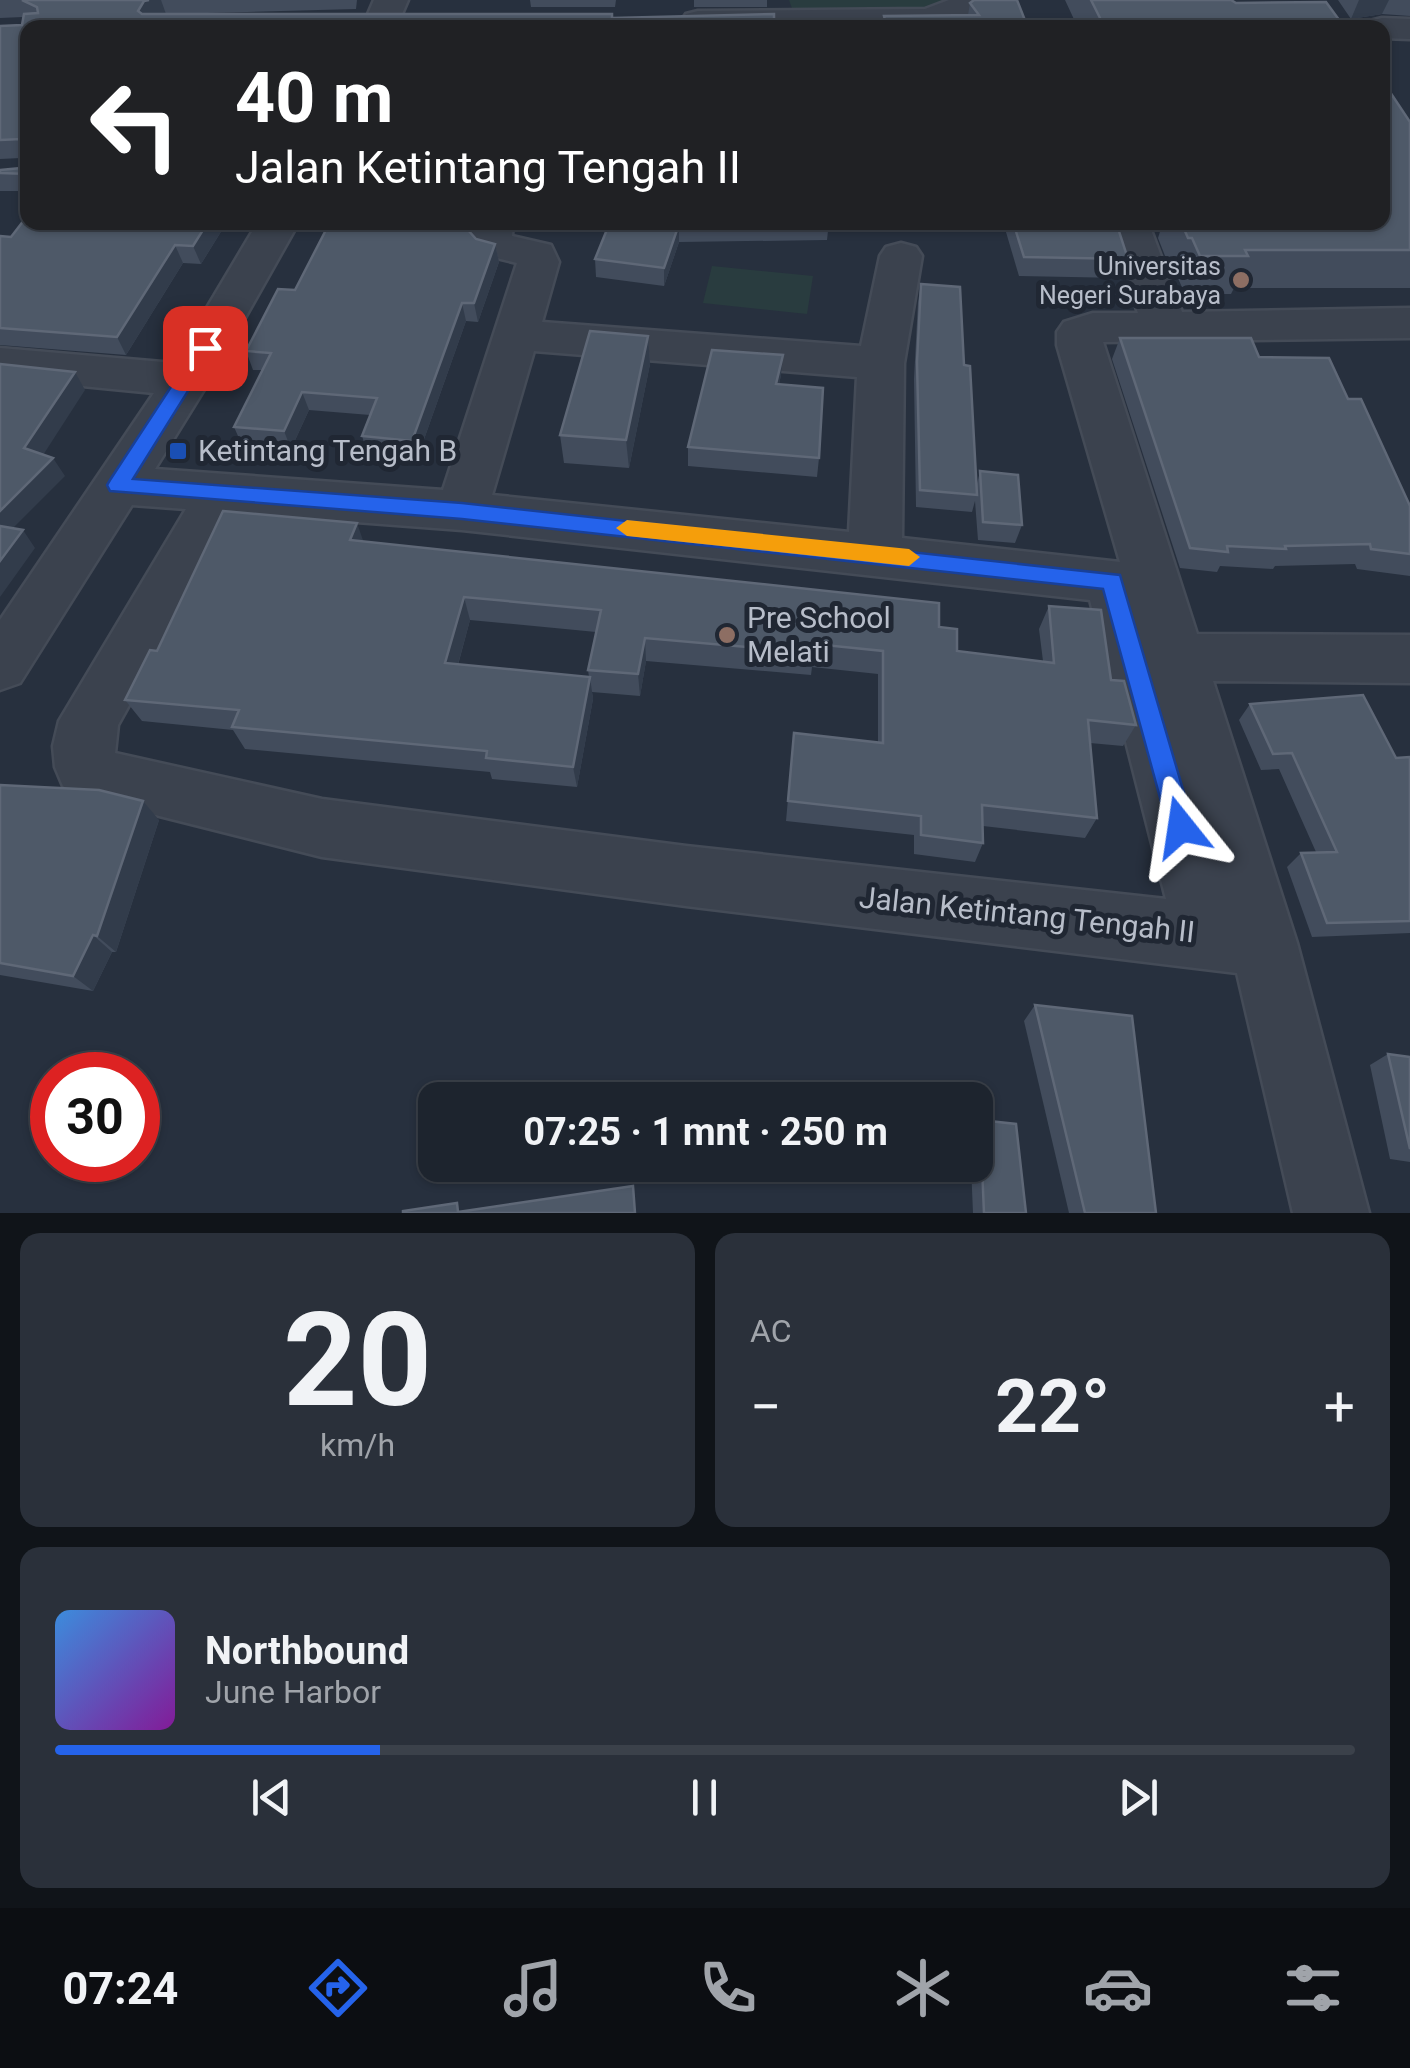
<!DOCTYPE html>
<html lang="id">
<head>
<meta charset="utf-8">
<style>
	:root { --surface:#1d242e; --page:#2a303a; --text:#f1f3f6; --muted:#a0a4aa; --line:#3b414a; --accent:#2563eb }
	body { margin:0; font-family:Roboto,sans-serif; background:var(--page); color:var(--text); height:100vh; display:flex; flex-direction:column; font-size:38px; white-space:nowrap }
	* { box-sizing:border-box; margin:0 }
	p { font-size:32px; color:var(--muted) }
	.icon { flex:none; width:55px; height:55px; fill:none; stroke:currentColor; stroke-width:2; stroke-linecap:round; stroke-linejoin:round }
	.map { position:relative; height:1213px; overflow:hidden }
	.sheet { display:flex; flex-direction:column; gap:20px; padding:20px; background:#101419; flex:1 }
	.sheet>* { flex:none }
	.hud { position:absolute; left:20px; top:20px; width:1370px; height:210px; border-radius:20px; box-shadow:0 2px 8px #0004,0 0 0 2px var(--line); background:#202124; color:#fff; overflow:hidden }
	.speed { position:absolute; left:30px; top:1052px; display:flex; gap:20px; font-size:50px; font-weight:700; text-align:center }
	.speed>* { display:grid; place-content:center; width:130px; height:130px; border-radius:50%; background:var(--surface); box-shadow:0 2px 8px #0004,0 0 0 2px var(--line); line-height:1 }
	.speed .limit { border:15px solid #d22; background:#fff; color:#111 }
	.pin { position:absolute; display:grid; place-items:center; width:85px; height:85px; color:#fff; margin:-42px; border-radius:20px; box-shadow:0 5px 15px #0006 }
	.me { position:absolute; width:110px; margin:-55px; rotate:345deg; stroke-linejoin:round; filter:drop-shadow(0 0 8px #0008) }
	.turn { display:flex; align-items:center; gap:35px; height:210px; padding:0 50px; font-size:45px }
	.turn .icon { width:130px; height:130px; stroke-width:2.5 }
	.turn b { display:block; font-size:70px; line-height:85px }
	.big { font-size:75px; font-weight:700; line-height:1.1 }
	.sheet .tile { flex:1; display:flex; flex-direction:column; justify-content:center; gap:15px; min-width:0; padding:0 35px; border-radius:20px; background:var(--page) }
	.sheet .dial { align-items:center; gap:0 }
	.dial b { font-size:130px; line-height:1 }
	.song { display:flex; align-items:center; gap:30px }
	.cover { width:120px; height:120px; border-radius:15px; background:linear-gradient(135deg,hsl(210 70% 55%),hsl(290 70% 35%)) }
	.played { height:10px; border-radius:5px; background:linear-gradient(90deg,var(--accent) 25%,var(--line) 25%) }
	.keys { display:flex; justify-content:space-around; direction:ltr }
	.heat { display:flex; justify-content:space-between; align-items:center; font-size:55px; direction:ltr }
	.sheet .tiles { flex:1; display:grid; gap:20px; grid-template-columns:1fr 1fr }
	.tile:last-child { grid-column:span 2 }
	.trip { position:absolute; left:418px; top:1082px; width:575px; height:100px; border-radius:20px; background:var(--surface); box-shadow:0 2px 8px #0004,0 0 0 2px var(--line); font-weight:700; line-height:100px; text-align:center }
	.tabs { display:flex; height:160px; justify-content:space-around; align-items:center; background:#0c0e12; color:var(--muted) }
	.tabs .icon { width:70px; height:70px }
	.tabs .active { color:var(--accent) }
	.tabs b { font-size:45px; color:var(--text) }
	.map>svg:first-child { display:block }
	.green { fill:#293c3f }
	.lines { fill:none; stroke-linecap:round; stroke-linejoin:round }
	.minor-casing { stroke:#444b57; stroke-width:5 }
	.minor { fill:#3b424e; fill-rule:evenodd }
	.wall { fill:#424c5c; fill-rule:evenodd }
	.shaded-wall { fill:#323c4b }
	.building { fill:#4e5968; stroke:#5f6877; stroke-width:2.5 }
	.route { fill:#2563eb; stroke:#184099; stroke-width:2.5 }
	.slow { fill:#f59e0b }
	.education-dot { fill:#8d6e63; stroke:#202733; stroke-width:4 }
	.transit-dot { fill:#1a4fb4; stroke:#202733; stroke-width:4 }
	.labels { text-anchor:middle; stroke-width:10; stroke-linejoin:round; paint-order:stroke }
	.far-poi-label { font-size:25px; fill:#b7bdc9; stroke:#202733; text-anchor:end }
	.poi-label { font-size:30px; fill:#b7bdc9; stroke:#202733; text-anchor:start }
	.street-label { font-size:30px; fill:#b7bdc9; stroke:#202733 }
</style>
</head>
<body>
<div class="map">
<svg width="1410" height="1213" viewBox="0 0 1410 1213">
	<rect width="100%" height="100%" fill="#27303e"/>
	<g class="green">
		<path d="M789 0H954L932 11H793Z"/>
		<path d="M712 266 813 276 807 314 703 303Z"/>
	</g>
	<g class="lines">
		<g class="minor-casing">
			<g id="minor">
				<path d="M374 0H408L396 28H362Z"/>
				<path d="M949 0H983L971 16 934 28H686L681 21 686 14 698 11 925 9Z"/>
				<path d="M1382 18 1410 19V39L1382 38V28H1365L1370 21Z"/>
				<path d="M258 222H299L210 380 155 469 443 490 517 263 480 254 470 240 471 222H513L512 236 551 245 559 262 542 322 861 346 880 256 886 247 901 243 916 247 922 256 904 363 902 538 1120 562 1057 345V332L1064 322 1093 313H1138L1107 222H1148L1182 312 1410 308V338L1103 342 1197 634 1410 635V683L1213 681 1297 943 1369 1213H1293L1237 973 686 906 322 857 80 796 63 786 55 767 53 746 59 721 186 509 132 505 20 683 0 690V620L154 393 0 378V348L174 363ZM534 351 857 377 849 532 492 495ZM236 513 462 530 1090 600 1166 899 686 846 322 799 115 753 118 725Z"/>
			</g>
		</g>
		<use href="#minor" class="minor"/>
	</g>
	<g class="wall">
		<path d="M0 0H357L356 9 169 14 613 18 28 28V191H0V170L21 168V158L0 159V26L22 25 23 17 0 18Z"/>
		<path d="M530 0H616L615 7H531Z"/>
		<rect x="694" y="0" width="73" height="7"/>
		<path d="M1065 0H1231L1236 3 1345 28H1078Z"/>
		<path d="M1338 0H1410V16L1382 14 1351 19Z"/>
		<path d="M970 3 1028 28H883L884 16 968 15Z"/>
		<path d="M1410 122V288H1234L1231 294H1185L1177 276H1173L1158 238 1163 222H1382Z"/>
		<path d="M28 222H227L201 264 183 263 126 355 0 345V236L11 237Z"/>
		<path d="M610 222H829L827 240 679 242 664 286 596 277 595 259Z"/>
		<path d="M1003 222H1116L1128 259 1122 278 1019 276Z"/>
		<path d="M358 226 461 229 476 239 495 244 499 262 478 322 466 321 417 459 368 454 362 436 370 415 309 410 291 449 242 445 234 427 263 370H253L246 351 295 290Z"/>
		<path d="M921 284 964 365 977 484 980 471 1022 525 1015 543 978 540 975 501 972 512 916 507 914 379 918 302Z"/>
		<path d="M648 336 650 364 629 468 564 463 560 435Z"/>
		<path d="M1120 338 1348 399 1410 506V576L1357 569 1355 564 1275 566 1273 569 1220 566 1217 572 1180 568 1112 359Z"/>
		<path d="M781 375 779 384 819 458 817 477 688 466V447Z"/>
		<path d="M363 541 939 627 957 651 1043 661 1039 629 1049 606 1111 680 1136 725 1123 746 1090 743 1097 818 1085 838 983 826V843L975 862 914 854V835L786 821 794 733 878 742V674L812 667 811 675 646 661 640 696 592 692 593 699 577 787 492 779 490 772 245 749 233 730 142 721 125 700 157 651ZM470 620 596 632 588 670 589 677 458 665Z"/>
		<path d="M1250 704 1396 758 1410 757V933L1312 937 1287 867 1301 853 1316 852 1279 769 1261 770 1239 720Z"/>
		<path d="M0 785 159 820 116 952H112L93 991 0 975Z"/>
		<path d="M1035 1005 1156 1213H1069L1024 1021Z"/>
		<path d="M1388 1054 1410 1057V1162L1390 1159 1370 1065Z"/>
		<path d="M980 1120 1026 1213H973L971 1165H975V1127Z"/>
	</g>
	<g class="shaded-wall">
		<path d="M149 0H161L166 14 146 28 138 11 144 1Z"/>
		<path d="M1359 0H1389L1382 14 1351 19Z"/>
		<path d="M208 222H227L201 264 193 246Z"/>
		<path d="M452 222H463L454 246 450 228Z"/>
		<path d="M679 224V242L664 286V268Z"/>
		<path d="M495 244 499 262 478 322 474 303Z"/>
		<path d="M175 245 183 263 126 355 117 337Z"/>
		<path d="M462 303 466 321 417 459 412 441Z"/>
		<path d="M648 336 650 364 629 468 626 440Z"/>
		<path d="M783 355 781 375 775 404 776 384Z"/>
		<path d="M75 372 85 390 36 466 24 448Z"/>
		<path d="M302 392 309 410 291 449 284 431Z"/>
		<path d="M53 458 65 476 0 541V511Z"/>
		<path d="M357 523 365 546 350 540Z"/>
		<path d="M23 530 35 548 0 597V561Z"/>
		<path d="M464 597 470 620 452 686 445 663Z"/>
		<path d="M645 638 646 661 640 696 638 674Z"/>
		<path d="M590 677 593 699 577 787 573 767Z"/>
		<path d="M143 801 159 820 116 952 97 936Z"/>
		<path d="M93 935 112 952 93 991 73 976Z"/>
	</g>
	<g class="building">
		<path d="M22 0H149L144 1 138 11 142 14H612V18L774 14V28H28V174L0 173V170L21 168V139L0 140V26L22 25 24 14 38 13 37 7Z"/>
		<path d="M974 0H1017L1028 28H887L884 16 979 15 970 3Z"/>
		<path d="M1091 0H1231L1236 3 1326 2 1345 28H1105Z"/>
		<path d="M1382 80 1410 122V250H1245L1248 256H1200L1192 238H1188L1181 222H1382Z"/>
		<path d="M28 215V222H208L193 246 175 245 117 337 0 328V236L11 237Z"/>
		<path d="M359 222H452L450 228 467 229 476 239 495 244 474 303H462L412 441 362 436 377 398 302 392 284 431 234 427 271 353 246 351 278 289 295 290 329 224 358 226Z"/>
		<path d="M610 222H772L679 224 664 268 595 259Z"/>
		<path d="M1013 222H1116L1128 259 1024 257Z"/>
		<path d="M921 284 960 287 964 365 970 366 977 495 920 490 917 362Z"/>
		<path d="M590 331 648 336 626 440 560 435Z"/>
		<path d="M1120 338H1251L1259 357 1329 358 1348 399H1361L1410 506V554L1371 549 1370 544 1285 546 1286 549 1227 546 1228 552 1190 548Z"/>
		<path d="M712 350 783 355 776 384 823 388 819 458 688 447Z"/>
		<path d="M0 364 75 372 24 448 53 458 0 511Z"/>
		<path d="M980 471 1018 475 1022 525 983 522Z"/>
		<path d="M223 511 357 523 350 540 939 603V627L957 629V651L1054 663 1049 606 1101 610 1111 680 1124 681 1136 725 1088 720 1097 818 982 805 983 843 921 835V816L788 801 794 733 883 743V651L815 644 814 653 645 638 638 674 588 670 601 610 464 597 445 663 590 677 573 767 486 758 487 751 232 727 239 710 125 700 150 650 157 651Z"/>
		<path d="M0 526 23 530 0 561Z"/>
		<path d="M1363 695 1396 758 1410 757V921L1327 923 1301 853 1337 852 1292 753 1273 754 1250 704Z"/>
		<path d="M0 785 99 790 143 801 97 936 93 935 73 976 0 963Z"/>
		<path d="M1035 1005 1132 1016 1156 1213H1085Z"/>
		<path d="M1388 1054 1410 1057V1149Z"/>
		<path d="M980 1120 1016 1124 1026 1213H984Z"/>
		<path d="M633 1186 635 1213H403V1211L457 1203 458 1212Z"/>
	</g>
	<path class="route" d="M205 342 215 348 133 479 462 503 1120 575 1194 827 1190 836 1181 839 1172 836 1168 827 1103 589 462 519 110 491 107 485 110 480 199 344Z"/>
	<path class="slow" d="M627 520 909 549 920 557 909 566 627 536 616 528Z"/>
	<g class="education-dot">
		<circle cx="1241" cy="280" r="10"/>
		<circle cx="727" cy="635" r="10"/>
	</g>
	<rect class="transit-dot" x="168" y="441" width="20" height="20" rx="5"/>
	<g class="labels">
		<g class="far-poi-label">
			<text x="1221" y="275">Universitas<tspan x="1221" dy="29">Negeri Surabaya</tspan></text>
		</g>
		<g class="poi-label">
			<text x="198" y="461">Ketintang Tengah B</text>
			<text x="747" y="628">Pre School<tspan x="747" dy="34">Melati</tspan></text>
		</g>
		<g class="street-label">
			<text transform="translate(1027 915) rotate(6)" y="10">Jalan Ketintang Tengah II</text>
		</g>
	</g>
</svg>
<div class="speed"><div class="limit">30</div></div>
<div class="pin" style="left:205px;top:348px;background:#d93025"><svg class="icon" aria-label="arrive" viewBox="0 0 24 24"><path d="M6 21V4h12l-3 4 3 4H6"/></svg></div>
<svg class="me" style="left:1181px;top:827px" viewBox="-20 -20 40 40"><path d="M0-17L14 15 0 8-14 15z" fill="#2563eb" stroke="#fff" stroke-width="4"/></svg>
<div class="trip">07:25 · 1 mnt · 250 m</div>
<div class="hud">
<div class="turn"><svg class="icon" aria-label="left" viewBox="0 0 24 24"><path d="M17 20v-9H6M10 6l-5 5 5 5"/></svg><div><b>40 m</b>Jalan Ketintang Tengah II</div></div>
</div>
</div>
<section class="sheet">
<div class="tiles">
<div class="tile dial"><b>20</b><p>km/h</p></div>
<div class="tile"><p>AC</p>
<div class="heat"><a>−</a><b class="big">22°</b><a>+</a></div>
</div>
<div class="tile">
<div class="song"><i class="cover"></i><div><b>Northbound</b><p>June Harbor</p></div></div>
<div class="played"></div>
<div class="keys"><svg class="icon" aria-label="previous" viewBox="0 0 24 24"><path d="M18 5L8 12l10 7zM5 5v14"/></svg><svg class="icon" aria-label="pause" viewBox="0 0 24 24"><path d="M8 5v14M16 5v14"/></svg><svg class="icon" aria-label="next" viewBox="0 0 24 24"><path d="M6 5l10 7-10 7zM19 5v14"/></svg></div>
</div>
</div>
</section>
<nav class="tabs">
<b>07:24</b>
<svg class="icon active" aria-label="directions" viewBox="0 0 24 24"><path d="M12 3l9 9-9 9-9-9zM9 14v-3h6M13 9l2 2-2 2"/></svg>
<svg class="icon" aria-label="music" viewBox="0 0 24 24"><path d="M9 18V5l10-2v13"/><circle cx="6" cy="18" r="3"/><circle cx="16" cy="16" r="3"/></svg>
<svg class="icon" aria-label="phone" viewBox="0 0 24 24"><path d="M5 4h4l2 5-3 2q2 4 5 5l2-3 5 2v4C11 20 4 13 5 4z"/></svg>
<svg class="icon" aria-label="climate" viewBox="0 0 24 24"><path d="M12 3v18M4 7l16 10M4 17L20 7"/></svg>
<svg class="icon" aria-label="car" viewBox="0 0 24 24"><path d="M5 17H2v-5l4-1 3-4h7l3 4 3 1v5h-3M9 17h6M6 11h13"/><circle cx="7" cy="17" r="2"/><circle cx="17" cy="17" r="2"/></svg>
<svg class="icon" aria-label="filters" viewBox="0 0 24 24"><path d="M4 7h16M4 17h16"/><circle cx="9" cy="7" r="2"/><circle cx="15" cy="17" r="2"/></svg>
</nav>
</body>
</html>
